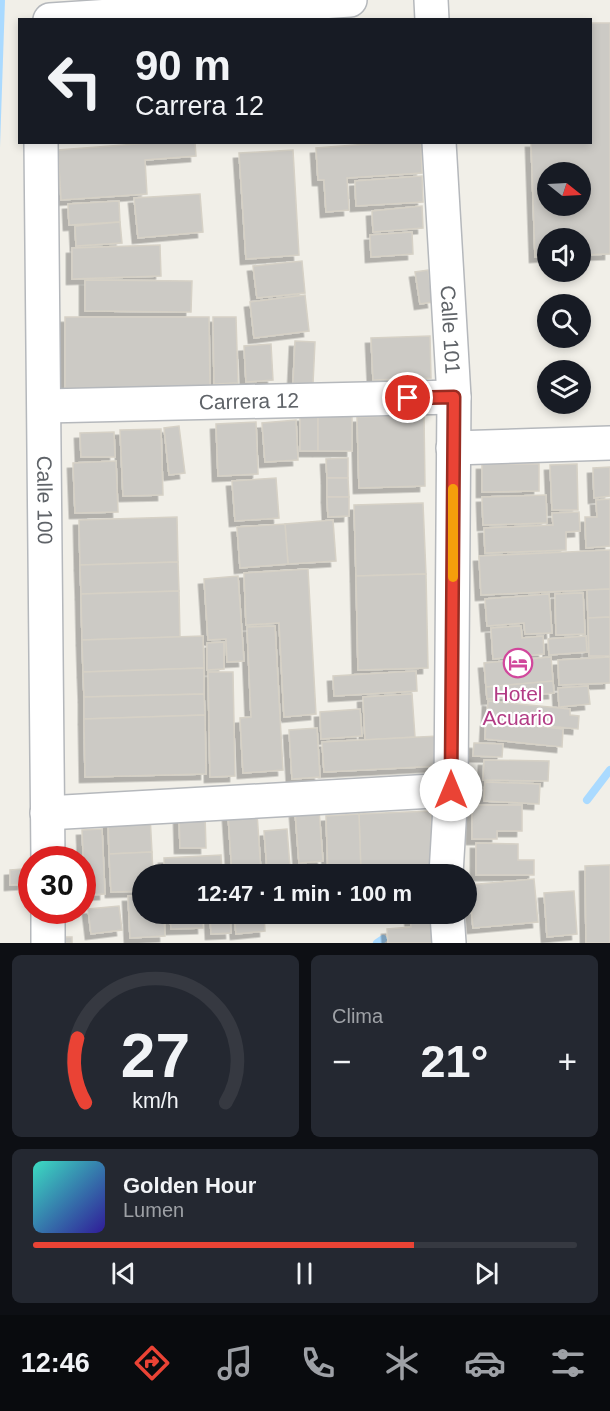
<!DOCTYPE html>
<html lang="es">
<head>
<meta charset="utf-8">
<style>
	:root { --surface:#171b24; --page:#242831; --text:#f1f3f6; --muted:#9ea1a6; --line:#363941; --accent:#ea4335 }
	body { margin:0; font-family:Arial,sans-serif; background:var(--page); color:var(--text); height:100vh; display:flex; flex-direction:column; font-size:22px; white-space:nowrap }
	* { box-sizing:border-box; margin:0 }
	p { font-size:20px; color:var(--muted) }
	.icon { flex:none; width:33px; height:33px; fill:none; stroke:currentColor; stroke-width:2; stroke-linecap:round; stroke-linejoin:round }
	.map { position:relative; height:943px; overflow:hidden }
	.details { display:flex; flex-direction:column; gap:12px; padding:12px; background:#0d0f14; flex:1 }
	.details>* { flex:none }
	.banner { position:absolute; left:18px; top:18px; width:574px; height:126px; border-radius:0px; box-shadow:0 3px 9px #0003; background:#171b24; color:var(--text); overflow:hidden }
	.needle { width:39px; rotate:108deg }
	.fabs { position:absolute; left:537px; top:162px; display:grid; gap:12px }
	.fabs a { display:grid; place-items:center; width:54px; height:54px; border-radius:50%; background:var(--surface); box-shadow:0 3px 9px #0003; font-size:30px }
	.speed { position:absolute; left:18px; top:846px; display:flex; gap:12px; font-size:30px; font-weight:700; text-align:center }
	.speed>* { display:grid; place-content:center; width:78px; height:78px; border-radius:50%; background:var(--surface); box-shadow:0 3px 9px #0003; line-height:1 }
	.speed .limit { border:9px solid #d22; background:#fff; color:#111 }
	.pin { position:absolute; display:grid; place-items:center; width:51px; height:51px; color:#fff; margin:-26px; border:3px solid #fff; border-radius:50%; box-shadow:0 2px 6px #0007 }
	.me { position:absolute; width:66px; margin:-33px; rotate:0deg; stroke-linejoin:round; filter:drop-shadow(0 0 4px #0008) }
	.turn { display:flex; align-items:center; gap:21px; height:126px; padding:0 18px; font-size:27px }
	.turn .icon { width:78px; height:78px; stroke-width:2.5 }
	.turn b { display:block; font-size:42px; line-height:51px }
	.big { font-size:45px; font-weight:600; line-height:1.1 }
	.details .tile { flex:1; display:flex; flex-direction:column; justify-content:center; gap:9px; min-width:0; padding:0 21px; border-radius:9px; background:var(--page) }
	.details .dial { align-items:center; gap:0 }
	.dial svg { height:156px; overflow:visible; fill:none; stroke:var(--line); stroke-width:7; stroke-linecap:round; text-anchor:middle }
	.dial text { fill:var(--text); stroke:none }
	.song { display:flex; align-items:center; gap:18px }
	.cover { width:72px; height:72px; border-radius:9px; background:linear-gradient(135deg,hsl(170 70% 55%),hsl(250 70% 35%)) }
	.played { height:6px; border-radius:3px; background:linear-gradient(90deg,var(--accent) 70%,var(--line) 70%) }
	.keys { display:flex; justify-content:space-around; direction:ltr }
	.heat { display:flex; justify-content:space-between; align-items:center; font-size:33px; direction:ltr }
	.details .tiles { flex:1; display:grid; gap:12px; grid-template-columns:1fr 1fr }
	.tile:last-child { grid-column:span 2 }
	.trip { position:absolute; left:132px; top:864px; width:345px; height:60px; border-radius:30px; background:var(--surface); box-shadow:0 3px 9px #0003; font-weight:600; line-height:60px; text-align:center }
	.tabs { display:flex; height:96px; justify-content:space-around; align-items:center; background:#090b0e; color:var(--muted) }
	.tabs .icon { width:42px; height:42px }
	.tabs .selected { color:var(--accent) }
	.tabs b { font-size:27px; color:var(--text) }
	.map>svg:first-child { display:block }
	.water { fill:#aadaff }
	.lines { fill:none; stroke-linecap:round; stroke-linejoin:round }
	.stream { stroke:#aadaff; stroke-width:8 }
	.building { fill:#cccac5; stroke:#d6d1c6; stroke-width:1.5; fill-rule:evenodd; filter:url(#shadow) }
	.minor-casing { stroke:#b5b8bc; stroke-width:36 }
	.minor { stroke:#fff; stroke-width:33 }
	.route-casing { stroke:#982c22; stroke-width:15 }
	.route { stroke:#ea4335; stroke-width:10 }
	.slow { stroke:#f59e0b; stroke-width:10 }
	.labels { text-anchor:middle; stroke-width:4.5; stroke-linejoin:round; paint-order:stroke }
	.street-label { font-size:21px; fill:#5f6368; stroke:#fff }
	.hotel-label { font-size:21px; fill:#b23c85; stroke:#fff }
</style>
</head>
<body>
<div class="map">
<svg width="610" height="943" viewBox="0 0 610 943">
	<defs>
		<filter id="shadow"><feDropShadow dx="-5.5" dy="5.5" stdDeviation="0" flood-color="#0004"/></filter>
	</defs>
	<rect width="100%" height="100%" fill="#f1efe8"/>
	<path class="water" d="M0 0H5L0 147Z"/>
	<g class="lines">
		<g class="stream">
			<path d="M587 800 610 770"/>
			<path d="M377 943 383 939"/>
		</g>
	</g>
	<g class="building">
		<path d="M591 23H610V254L580 255V238H548V256L535 257 531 142H591ZM548 172H580V206H548Z"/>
		<path d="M163 142H195L196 156 145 160 147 194 61 200 58 150Z"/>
		<path d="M394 142H421L422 173 347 178 349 210 326 212 324 180H318L316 148Z"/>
		<path d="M293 150 299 255 246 259 239 153Z"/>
		<path d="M422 176 423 202 356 206 355 181Z"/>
		<path d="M200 194 203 232 138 238 134 198Z"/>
		<path d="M119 201 120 222 69 225 68 204Z"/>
		<path d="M422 206 423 228 373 232 372 211Z"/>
		<path d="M120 222 122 243 76 246 75 226Z"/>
		<path d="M412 232 413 254 371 257 370 235Z"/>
		<path d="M160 245 161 276 72 279V248Z"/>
		<path d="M302 261 305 293 257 298 253 266Z"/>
		<path d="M428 270 433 302 420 304 415 272Z"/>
		<path d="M85 280 192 281 191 312 85 311Z"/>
		<path d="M305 295 309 331 254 338 250 302Z"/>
		<path d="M65 317H209L210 388H65Z"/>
		<path d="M213 317H236L238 383 214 384Z"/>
		<path d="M430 336 431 378 373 380 371 338Z"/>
		<path d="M295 341 315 342 313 384 293 383Z"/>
		<path d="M271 344 273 380 246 382 244 346Z"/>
		<path d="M424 415 425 486 359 488 357 417Z"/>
		<rect x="300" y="416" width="18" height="35"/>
		<rect x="318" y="416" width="34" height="35"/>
		<path d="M296 420 298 460 265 462 262 423Z"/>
		<path d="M256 422 258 474 218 476 216 424Z"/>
		<path d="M179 426 185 473 169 475 164 428Z"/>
		<path d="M161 429 163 495 123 496 120 430Z"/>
		<path d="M114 432 115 457H81L80 433Z"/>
		<path d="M348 458V478H327L326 459Z"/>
		<path d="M116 461 118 512 75 513 73 463Z"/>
		<path d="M482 464H539V491L482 492Z"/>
		<path d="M577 464 578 510H552L550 465Z"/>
		<path d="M610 467V496L594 498 593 468Z"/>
		<path d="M276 478 279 518 235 521 232 481Z"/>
		<path d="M327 478H348L349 497H327Z"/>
		<path d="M546 495 547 523 483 525 482 497Z"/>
		<path d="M327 497H349V516L328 517Z"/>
		<path d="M610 499V546L586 548 585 517H597L596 500Z"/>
		<path d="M423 503 426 574 356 576 354 505Z"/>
		<path d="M579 512 580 531 566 532V550L485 553 484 528 553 525 552 513Z"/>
		<path d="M177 517 178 562 80 565 79 520Z"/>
		<path d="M333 520 336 561 288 564 285 524Z"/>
		<path d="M285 524 288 564 240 568 237 527Z"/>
		<path d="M610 550V589L481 595 479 556Z"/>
		<path d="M178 562 179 591 81 594 80 565Z"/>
		<path d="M308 569 316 714 284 717 279 623 246 625 244 573Z"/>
		<path d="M426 574 428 668 358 670 356 576Z"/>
		<path d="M238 576 244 661 227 662 226 639 208 640 204 579Z"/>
		<path d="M610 589V617L588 618 587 590Z"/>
		<path d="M179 591 180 637 82 640 81 594Z"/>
		<path d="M583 593 585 634 556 635 555 594Z"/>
		<path d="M549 594 552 633 525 634 524 623 487 626 485 599Z"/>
		<path d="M610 617V656H589L588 618Z"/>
		<path d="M275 626 283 770 243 773 240 718 251 717 247 627Z"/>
		<path d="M521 626 522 638 543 636 544 654 493 659 491 628Z"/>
		<path d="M203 636 204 668 83 672 82 640Z"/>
		<path d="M586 636 587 652 549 655 548 639Z"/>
		<path d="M224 642V669L207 670V643Z"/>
		<path d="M551 657 553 681 486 687 484 663Z"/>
		<path d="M610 657V683L559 685 558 660Z"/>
		<path d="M204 668V694L84 697 83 672Z"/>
		<path d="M416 671 417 691 334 696 333 676Z"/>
		<path d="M208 672H233L235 776 210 777Z"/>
		<path d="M553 681 554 693 487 699 486 687Z"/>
		<path d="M588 686 590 704 559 707 558 688Z"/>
		<path d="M204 694 205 715 84 719V697Z"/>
		<path d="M412 694 415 737 365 740 363 697Z"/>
		<path d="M488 701 570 709V715L579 716 578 729 487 720Z"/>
		<path d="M360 709 362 736 321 739 320 712Z"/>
		<path d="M205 715 206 774 85 777 84 719Z"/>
		<path d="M486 721 563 729 562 747 485 739Z"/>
		<path d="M317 728 320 777 292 779 289 730Z"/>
		<path d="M438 736 440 766 324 772 322 742Z"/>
		<path d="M474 743 503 744 502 757 473 756Z"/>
		<path d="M484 760 549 761 548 781 483 780Z"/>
		<path d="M485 782 540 784 539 804 484 801Z"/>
		<path d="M472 805H522V831H497V839H472Z"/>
		<path d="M319 810 323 861 299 863 295 812Z"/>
		<path d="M431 811 433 874H361L359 814Z"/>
		<path d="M257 813 261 872 232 874 228 815Z"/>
		<path d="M179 814H205L206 848H180Z"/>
		<path d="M359 814 361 874H328L326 816Z"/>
		<path d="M150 815 152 852 109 854 108 817Z"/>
		<path d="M102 829 105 894 85 895 82 830Z"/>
		<path d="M287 829 290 867 267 869 264 831Z"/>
		<path d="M476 843 518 844V860H534V875H476Z"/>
		<path d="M152 852 153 874H142V891L111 892 109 854Z"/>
		<path d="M221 855 222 874H165L164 858Z"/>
		<path d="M610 865V943H586L585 866Z"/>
		<path d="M23 869V884L10 885V870Z"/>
		<path d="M534 879 538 922 473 928 469 885Z"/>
		<path d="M574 891 577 934 547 937 544 893Z"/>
		<path d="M128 896H142V914H164L165 936 130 938Z"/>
		<path d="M119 906 122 930 91 934 88 909Z"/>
		<path d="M170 914H202L203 928 171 929Z"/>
		<path d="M210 914H230L231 933 211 934Z"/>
		<path d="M234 914H264L265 931 236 934Z"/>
		<path d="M410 914H446L448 943H388L387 929 411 927Z"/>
		<rect x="64" y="937" width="8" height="6"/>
	</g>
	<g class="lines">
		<g class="minor-casing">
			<g id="minor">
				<path d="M431 0 432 20"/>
				<path d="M50 20 350 0"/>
				<path id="s1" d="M41 142 48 860"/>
				<path id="s2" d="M439 142 454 397 451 790 446 874"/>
				<path id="s3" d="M45 406 454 397"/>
				<path d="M453 448 610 443"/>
				<path d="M47 813 451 790"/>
				<path d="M48 910V943"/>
				<path d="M447 914 449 943"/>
			</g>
		</g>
		<use href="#minor" class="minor"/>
	</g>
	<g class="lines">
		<g class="route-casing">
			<path id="route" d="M408 398 454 397 451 790"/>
		</g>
		<use href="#route" class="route"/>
		<path class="slow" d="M453 577V489"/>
	</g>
	<defs>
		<g id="hotel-ring" transform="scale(1.5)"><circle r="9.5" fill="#fff" stroke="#d1479c" stroke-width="1.5"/><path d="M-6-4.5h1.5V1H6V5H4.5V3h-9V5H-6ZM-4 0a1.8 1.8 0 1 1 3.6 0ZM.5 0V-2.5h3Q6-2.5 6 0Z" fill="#d1479c"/></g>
	</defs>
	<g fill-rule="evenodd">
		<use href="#hotel-ring" x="518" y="663"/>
	</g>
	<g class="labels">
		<g class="street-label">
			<text dy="7" stroke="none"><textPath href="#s2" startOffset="188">Calle 101</textPath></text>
			<text dy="7" stroke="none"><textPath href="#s3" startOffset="204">Carrera 12</textPath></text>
			<text dy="7" stroke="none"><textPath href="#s1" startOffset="358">Calle 100</textPath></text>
		</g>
		<g class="hotel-label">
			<text x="518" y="701">Hotel<tspan x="518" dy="24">Acuario</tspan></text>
		</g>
	</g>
</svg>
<div class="fabs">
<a><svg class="needle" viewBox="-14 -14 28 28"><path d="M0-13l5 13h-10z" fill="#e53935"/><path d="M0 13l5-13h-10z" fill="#9ea1a6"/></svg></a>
<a><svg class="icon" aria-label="sound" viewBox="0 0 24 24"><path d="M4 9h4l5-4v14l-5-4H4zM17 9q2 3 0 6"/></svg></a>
<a><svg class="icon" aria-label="search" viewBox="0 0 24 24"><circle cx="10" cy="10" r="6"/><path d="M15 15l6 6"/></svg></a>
<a><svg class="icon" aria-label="layers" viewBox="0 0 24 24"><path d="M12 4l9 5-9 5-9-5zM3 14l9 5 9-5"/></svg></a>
</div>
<div class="speed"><div class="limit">30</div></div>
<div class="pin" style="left:408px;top:398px;background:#d93025"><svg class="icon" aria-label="arrive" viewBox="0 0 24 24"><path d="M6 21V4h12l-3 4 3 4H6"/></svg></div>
<svg class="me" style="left:451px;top:790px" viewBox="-20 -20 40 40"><circle r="19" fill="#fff"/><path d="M0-13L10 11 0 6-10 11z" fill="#ea4335"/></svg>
<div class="trip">12:47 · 1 min · 100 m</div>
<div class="banner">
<div class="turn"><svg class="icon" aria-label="left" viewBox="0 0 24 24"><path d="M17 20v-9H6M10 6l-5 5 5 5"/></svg><div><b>90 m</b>Carrera 12</div></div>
</div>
</div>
<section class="details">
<div class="tiles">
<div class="tile dial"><svg viewBox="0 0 100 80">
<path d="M14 69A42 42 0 1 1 86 69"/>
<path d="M14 69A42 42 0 0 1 10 36" stroke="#ea4335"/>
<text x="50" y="56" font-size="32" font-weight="700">27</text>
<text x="50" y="72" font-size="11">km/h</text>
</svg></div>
<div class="tile"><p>Clima</p>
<div class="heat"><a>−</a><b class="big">21°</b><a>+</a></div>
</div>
<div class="tile">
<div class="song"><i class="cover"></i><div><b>Golden Hour</b><p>Lumen</p></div></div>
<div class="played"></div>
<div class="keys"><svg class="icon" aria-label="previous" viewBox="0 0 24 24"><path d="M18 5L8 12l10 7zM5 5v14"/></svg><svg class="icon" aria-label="pause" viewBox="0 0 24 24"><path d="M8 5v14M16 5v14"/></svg><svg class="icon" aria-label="next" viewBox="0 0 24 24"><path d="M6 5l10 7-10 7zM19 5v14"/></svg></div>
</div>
</div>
</section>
<nav class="tabs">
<b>12:46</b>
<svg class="icon selected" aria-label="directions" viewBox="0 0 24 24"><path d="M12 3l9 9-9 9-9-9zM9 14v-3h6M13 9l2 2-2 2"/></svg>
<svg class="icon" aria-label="music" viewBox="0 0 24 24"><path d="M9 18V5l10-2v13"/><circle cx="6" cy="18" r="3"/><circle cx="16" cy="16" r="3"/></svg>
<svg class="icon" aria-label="phone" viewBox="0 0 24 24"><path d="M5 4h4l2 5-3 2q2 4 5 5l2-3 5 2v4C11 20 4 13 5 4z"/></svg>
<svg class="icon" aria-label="climate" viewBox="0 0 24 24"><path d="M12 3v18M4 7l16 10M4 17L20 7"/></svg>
<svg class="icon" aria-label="car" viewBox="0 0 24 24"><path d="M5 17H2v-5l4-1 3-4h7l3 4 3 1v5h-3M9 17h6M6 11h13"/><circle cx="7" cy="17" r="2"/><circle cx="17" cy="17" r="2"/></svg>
<svg class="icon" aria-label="filters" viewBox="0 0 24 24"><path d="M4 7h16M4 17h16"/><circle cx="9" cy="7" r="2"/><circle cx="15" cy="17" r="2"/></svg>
</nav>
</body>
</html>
